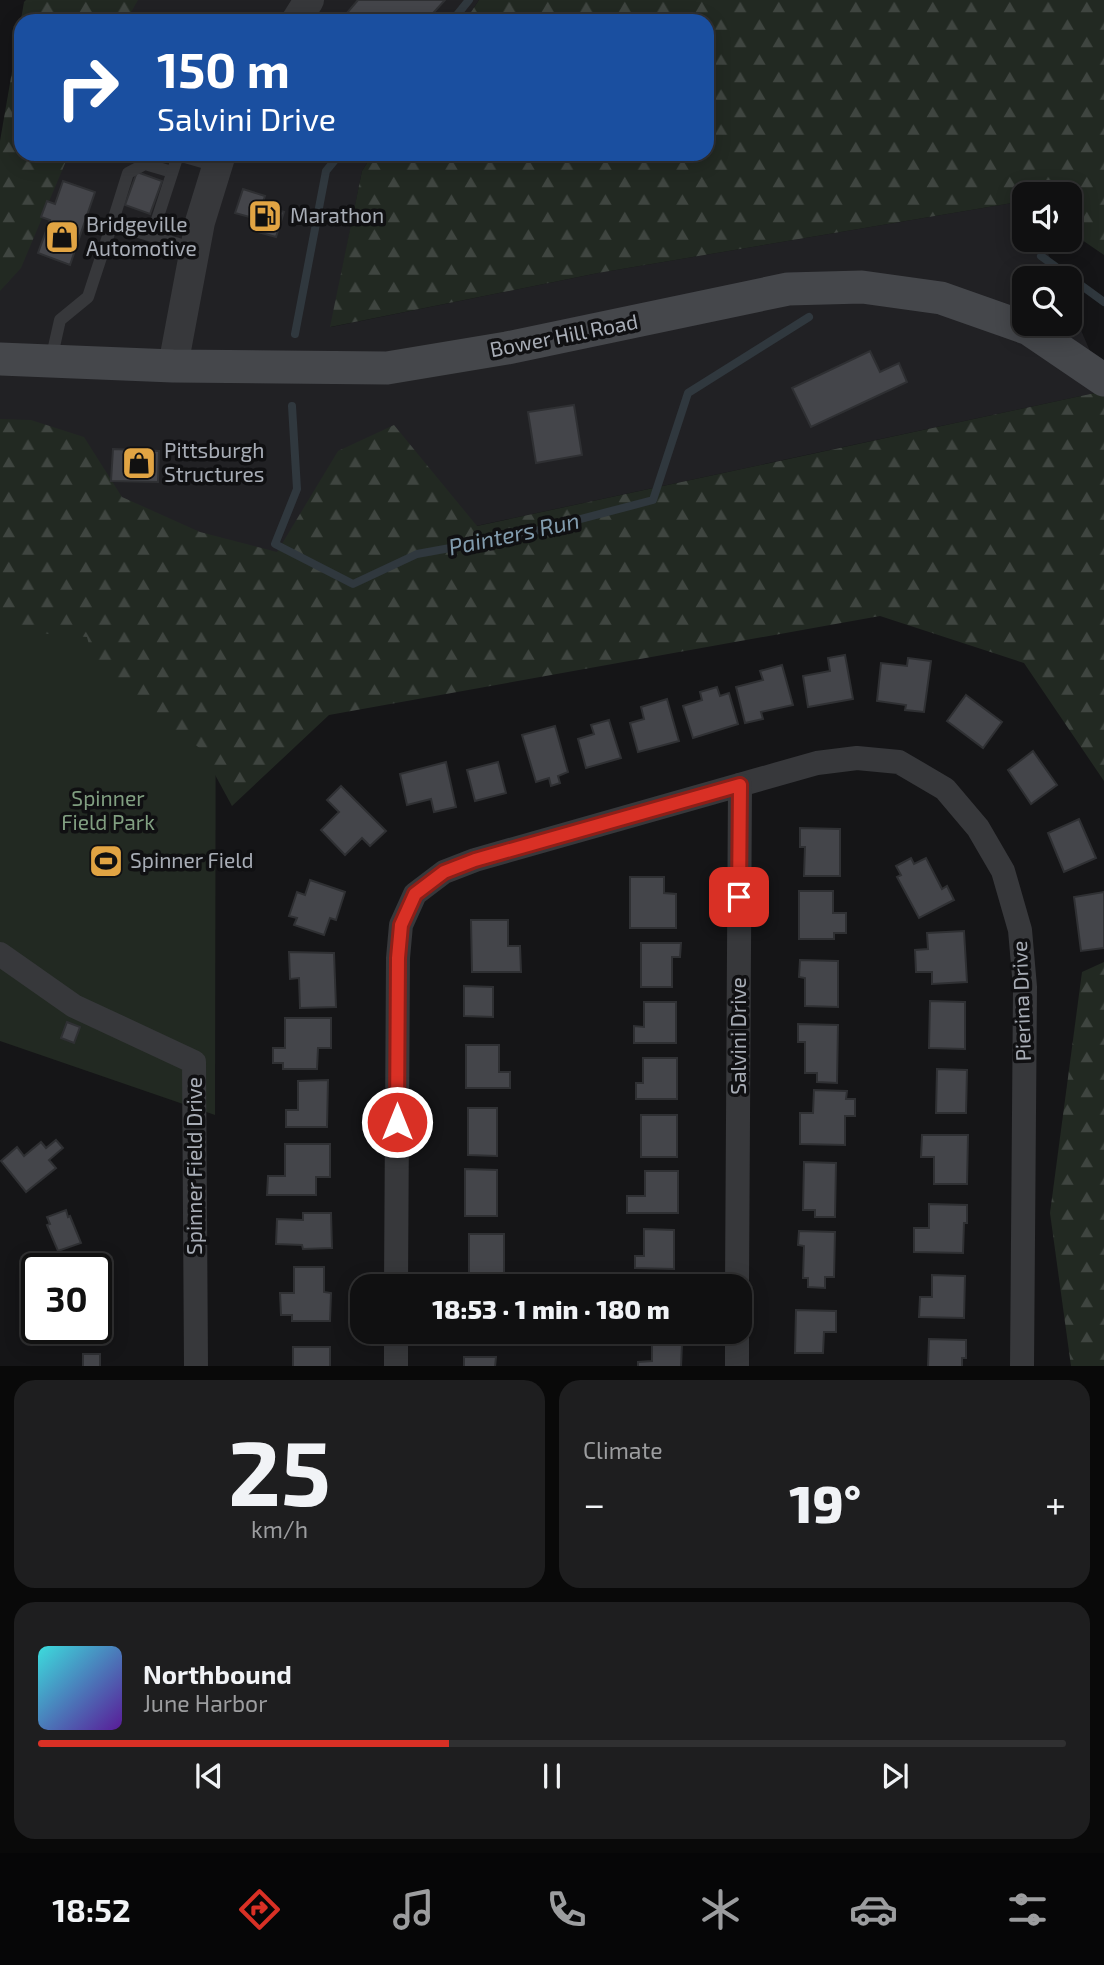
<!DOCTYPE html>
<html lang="en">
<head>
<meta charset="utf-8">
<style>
	:root { --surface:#101011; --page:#1e1e1f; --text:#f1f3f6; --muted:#9c9d9f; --line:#303031; --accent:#d93025 }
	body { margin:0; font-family:"Exo 2",sans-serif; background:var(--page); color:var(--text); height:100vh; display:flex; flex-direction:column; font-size:26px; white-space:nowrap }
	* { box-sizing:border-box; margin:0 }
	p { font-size:23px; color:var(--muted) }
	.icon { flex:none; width:38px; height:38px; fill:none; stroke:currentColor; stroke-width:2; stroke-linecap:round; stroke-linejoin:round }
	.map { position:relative; height:1366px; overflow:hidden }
	.drawer { display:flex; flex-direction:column; gap:14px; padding:14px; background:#090909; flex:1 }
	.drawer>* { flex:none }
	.top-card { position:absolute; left:14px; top:14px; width:700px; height:147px; border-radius:21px; box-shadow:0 4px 18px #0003,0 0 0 2px var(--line); background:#1a4fa0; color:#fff; overflow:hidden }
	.fabs { position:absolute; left:1012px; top:182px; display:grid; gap:14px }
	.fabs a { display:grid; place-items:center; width:70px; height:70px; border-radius:14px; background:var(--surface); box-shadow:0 4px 18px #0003,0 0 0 2px var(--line); font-size:35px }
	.speed { position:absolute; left:21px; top:1253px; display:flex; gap:14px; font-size:35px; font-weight:700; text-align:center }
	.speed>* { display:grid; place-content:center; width:91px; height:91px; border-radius:50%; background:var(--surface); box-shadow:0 4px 18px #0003,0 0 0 2px var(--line); line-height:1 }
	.speed .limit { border:4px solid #111; border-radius:10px; background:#fff; color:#111 }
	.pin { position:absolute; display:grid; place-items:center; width:60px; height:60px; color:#fff; margin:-30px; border-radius:14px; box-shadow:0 4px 10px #0006 }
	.me { position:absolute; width:77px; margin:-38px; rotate:0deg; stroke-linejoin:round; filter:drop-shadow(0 0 5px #0008) }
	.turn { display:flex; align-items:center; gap:24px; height:147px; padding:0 28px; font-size:32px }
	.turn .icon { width:91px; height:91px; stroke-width:2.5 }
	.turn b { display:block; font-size:49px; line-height:60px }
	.big { font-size:52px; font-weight:800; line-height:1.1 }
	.drawer .widget { flex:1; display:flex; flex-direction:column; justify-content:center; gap:10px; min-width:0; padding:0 24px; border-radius:21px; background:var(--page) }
	.drawer .dial { align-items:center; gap:0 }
	.dial b { font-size:91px; line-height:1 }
	.song { display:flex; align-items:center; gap:21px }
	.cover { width:84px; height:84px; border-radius:10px; background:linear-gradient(135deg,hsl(180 70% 55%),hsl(270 70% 35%)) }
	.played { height:7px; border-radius:4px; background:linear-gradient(90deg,var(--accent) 40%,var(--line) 40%) }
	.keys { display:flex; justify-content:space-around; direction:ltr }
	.heat { display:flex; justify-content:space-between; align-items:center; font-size:38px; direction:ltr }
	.drawer .tiles { flex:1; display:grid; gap:14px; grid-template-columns:1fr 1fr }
	.widget:last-child { grid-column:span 2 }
	.trip { position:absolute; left:350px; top:1274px; width:402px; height:70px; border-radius:21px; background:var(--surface); box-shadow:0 4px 18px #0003,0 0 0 2px var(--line); font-weight:800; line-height:70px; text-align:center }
	.tab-bar { display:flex; height:112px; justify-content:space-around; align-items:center; background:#060607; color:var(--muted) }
	.tab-bar .icon { width:49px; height:49px }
	.tab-bar .active { color:var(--accent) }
	.tab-bar b { font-size:32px; color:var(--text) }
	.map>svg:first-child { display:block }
	.built { fill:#212124 }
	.green { fill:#222922 }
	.forest { fill:url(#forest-firs) }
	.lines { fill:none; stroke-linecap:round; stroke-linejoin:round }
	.stream { stroke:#30383e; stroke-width:8 }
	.building { fill:#44454a; stroke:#2f3033; stroke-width:2 }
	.service { stroke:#37383b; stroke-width:12 }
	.minor { stroke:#37383b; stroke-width:24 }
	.tertiary { stroke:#37383b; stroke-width:30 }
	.secondary { stroke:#45474b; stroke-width:33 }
	.route-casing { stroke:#8d1f18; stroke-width:18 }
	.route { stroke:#d93025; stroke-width:12 }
	.labels { text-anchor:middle; stroke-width:7; stroke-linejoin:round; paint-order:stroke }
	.poi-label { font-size:21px; fill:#a8adb6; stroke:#101012; text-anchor:start }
	.street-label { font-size:21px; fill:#a8adb6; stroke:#101012 }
	.park-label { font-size:21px; fill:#819f81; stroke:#101012 }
	.water-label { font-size:23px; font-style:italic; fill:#829cae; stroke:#101012 }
</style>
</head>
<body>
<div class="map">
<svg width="1104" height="1367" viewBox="0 0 1104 1367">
	<defs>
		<pattern id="forest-firs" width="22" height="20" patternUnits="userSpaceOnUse" patternTransform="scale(1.75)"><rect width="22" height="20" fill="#222922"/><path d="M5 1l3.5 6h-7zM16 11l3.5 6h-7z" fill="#3f4540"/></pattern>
	</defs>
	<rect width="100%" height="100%" fill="#151517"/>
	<g class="built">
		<path d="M127 0H479L465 21H117Z"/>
		<path d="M50 154H373L362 171 331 327 598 273 1024 201V240H1042L1059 278H1024V324H1069V302L1104 384V391L216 582 0 572V255Z"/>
	</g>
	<path class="green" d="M0 572 216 582 215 1115 0 1041Z"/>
	<g class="forest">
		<path d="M26 0H138L126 21H21V154H69L21 268 0 291V141L24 2Z"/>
		<path d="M479 0H1104V255L1069 231V194H1024V201L598 273 330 327 362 171 373 154H707V21H465Z"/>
		<path d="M1104 391V781L1024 663 880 616 329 715 232 806 201 749 97 674 87 637 0 630V419L31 420 84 437 122 497 200 532 277 552 338 451 394 425 477 526Z"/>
		<path d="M1104 962V1366H1071L1050 1213 1082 972Z"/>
	</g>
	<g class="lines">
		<g class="stream">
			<path d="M452 21 469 0"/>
			<path d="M1041 256 1104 302"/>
			<path d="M295 334 326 171 340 154"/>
			<path d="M292 406 297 489 275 544 353 584 417 554 516 536 653 500 688 393 809 317"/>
		</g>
	</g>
	<g class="building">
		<path d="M358 0H445L426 21H355L346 14Z"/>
		<path d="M137 172 162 181 150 214 125 205Z"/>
		<path d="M63 181 95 192 70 265 38 253 50 220 41 217 47 201 55 204Z"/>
		<path d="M243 189 265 196 262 205 284 212 276 237 254 231 257 219 235 213Z"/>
		<path d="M870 351 880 372 899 363 907 382 811 427 792 388Z"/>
		<path d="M574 405 582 455 536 463 528 412Z"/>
		<path d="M113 449 159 451 158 482 111 481Z"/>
		<path d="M845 655 853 699 808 707 803 676 830 671 828 658Z"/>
		<path d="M908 658 931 661 924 712 905 710 906 705 877 701 881 663 907 666Z"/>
		<path d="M782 665 793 705 761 712 763 719 745 723 736 687 763 680 760 671Z"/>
		<path d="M717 687 720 696 729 693 738 724 693 738 683 706 702 700 700 692Z"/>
		<path d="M966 695 1002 722 983 748 947 721Z"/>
		<path d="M667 699 679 741 638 752 630 723 644 719 641 707Z"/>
		<path d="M609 720 621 758 586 768 578 739 594 734 591 725Z"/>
		<path d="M555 726 568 772 558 776 560 783 551 786 549 778 536 782 522 735Z"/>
		<path d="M1033 751 1057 785 1031 804 1008 770Z"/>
		<path d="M446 762 456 807 434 812 431 799 407 805 400 774Z"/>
		<path d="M498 762 506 793 475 801 467 770Z"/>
		<path d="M341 786 386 831 370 846 362 838 345 855 321 830 339 812 327 800Z"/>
		<path d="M1079 819 1096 858 1064 872 1048 833Z"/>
		<path d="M800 828 840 829V876H804L805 847H800Z"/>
		<path d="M911 858 914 864 926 858 942 889 947 886 954 900 919 918 897 877 901 875 896 866Z"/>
		<path d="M630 877H664V893L676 894V928H630Z"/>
		<path d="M310 880 345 892 336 920 330 918 324 935 294 925 297 918 289 916 297 892 305 895Z"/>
		<path d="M799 891H833V913H846V933H834V939H799Z"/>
		<path d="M1104 892V948L1081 951 1074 897Z"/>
		<path d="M471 920H508V946H520L521 972H472Z"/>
		<path d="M964 931 967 982 932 984V972H916L915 950 928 949 927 933Z"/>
		<path d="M641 943H681L680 957H672V987H641Z"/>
		<path d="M289 952 334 953 336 1007 300 1008 299 978 290 979Z"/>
		<path d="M800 960 838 961V1007L805 1006V978L799 977Z"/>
		<path d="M464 986 493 987V1017L464 1016Z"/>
		<path d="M930 1001 965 1002V1049L929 1048Z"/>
		<path d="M644 1002H676V1043H634V1026L644 1027Z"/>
		<path d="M285 1018H331V1048H318L317 1069H283V1063H273V1048H285Z"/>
		<path d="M67 1022 80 1027 74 1043 61 1038Z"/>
		<path d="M798 1024 838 1025 837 1083 817 1082V1073H805V1042H798Z"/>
		<path d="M466 1045H499V1072H510V1088H466Z"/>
		<path d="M643 1058H677V1099H636V1083H643Z"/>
		<path d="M937 1069 967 1070 966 1113H936Z"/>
		<path d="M328 1080 327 1127H286V1110H298V1081Z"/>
		<path d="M814 1090 847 1091 846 1099H855V1116H845V1145L800 1144V1113H813Z"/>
		<path d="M468 1108H497V1156L468 1155Z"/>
		<rect x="641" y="1115" width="36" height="42"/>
		<path d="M922 1135H968L967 1184H934V1157H921Z"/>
		<path d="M56 1140 63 1148 49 1160 56 1168 26 1192 1 1161 17 1147 24 1156 41 1142 46 1148Z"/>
		<path d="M285 1144H330V1177H316V1195H267L268 1176H285Z"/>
		<path d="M804 1162 836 1163 835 1217H815V1210H803Z"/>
		<path d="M465 1169 497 1170V1216H465Z"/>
		<path d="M645 1171H678V1213H627V1196H645Z"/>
		<path d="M929 1204 967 1205V1223H964L963 1253 914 1252V1228H929Z"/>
		<path d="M66 1210 68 1217 70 1216 81 1243 58 1251 47 1225 50 1224 47 1217Z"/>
		<path d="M303 1213H331L332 1248 303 1249 302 1245 276 1244 277 1219 303 1220Z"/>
		<path d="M644 1229 674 1230V1269L635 1268V1256H644Z"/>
		<path d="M799 1231 835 1232 834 1277H825V1288L808 1287V1278H803L804 1246 798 1245Z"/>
		<rect x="469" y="1234" width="35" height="43"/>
		<path d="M294 1267H324V1292L331 1293 330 1321H292V1315H281L280 1293H294Z"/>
		<path d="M932 1275 965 1276 964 1318 919 1317 920 1297H932Z"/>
		<path d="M796 1310 836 1311V1332H824L823 1353H795Z"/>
		<rect x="466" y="1332" width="26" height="10"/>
		<path d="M929 1339 966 1340V1358H962V1367H928Z"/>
		<path d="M652 1344H682L681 1367H638V1362L652 1361Z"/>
		<rect x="293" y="1347" width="37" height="20"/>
		<rect x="83" y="1354" width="17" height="13"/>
		<path d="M464 1357H496L495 1367H464Z"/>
	</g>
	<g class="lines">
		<g class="service">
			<path d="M112 224 128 173 145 164 172 172"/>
			<path d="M152 235 178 155 216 166"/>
			<path d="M51 360 60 320 88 297 112 224 195 249"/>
		</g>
		<g class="minor">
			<path d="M0 954 74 1006 194 1062 196 1367"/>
			<path d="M396 1286 398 958 401 925 415 894 444 872 475 860 817 763 857 758 899 762 945 789 978 828 1003 871 1020 930 1025 987 1022 1367"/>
			<path d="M737 1286 740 785"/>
			<path d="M396 1367V1332"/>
			<path d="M737 1367V1332"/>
		</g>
		<g class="tertiary">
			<path d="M296 21 309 0"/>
			<path d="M173 366 200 222 221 154"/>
		</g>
		<path class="secondary" d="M0 359 173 366 387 368 507 348 788 289 862 287 941 298 1029 329 1104 380"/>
	</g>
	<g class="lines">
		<g class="route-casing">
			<path id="route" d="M397 1122 398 958 401 925 415 894 444 872 475 860 740 785 739 897"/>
		</g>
		<use href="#route" class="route"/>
	</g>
	<defs>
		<g id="fuel-square" transform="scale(1.75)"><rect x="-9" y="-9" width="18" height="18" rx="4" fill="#e1a443" stroke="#101012"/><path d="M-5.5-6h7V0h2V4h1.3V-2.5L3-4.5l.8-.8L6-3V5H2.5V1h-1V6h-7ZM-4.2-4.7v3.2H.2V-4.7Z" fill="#111"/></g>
		<g id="shop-square" transform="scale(1.75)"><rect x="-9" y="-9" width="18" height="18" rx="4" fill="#e1a443" stroke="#101012"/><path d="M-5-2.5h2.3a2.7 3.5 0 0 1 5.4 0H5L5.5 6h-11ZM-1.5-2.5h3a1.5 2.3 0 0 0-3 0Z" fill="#111"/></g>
		<g id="stadium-square" transform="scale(1.75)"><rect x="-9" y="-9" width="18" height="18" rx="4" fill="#e1a443" stroke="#101012"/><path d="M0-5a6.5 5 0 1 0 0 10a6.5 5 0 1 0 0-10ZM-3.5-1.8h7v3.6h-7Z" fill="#111"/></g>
	</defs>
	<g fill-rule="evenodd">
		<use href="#fuel-square" x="265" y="216"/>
		<use href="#shop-square" x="62" y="237"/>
		<use href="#shop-square" x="139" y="463"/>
		<use href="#stadium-square" x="106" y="861"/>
	</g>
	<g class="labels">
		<g class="poi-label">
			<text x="290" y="223">Marathon</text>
			<text x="86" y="232">Bridgeville<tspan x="86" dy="24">Automotive</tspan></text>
			<text x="164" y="458">Pittsburgh<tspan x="164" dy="24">Structures</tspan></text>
			<text x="130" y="868">Spinner Field</text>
		</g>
		<g class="street-label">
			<text transform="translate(564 336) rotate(-11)" y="7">Bower Hill Road</text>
			<text transform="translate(1022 1001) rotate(-92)" y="7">Pierina Drive</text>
			<text transform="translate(739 1036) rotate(-90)" y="7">Salvini Drive</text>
			<text transform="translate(195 1166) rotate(-90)" y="7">Spinner Field Drive</text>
		</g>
		<g class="park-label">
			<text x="108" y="806">Spinner<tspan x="108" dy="24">Field Park</tspan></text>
		</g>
		<g class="water-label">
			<text transform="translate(514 534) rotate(-12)" y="8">Painters Run</text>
		</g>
	</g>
</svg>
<div class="fabs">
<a><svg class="icon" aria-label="sound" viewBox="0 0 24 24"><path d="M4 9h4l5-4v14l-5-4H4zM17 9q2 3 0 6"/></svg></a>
<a><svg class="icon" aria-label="search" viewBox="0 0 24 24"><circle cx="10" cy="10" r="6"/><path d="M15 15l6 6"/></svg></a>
</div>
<div class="speed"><div class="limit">30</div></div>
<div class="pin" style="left:739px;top:897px;background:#d93025"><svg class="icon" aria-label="arrive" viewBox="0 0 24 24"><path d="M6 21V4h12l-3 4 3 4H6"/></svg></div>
<svg class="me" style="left:397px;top:1122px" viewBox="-20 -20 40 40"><circle r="17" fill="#d93025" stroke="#fff" stroke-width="3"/><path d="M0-11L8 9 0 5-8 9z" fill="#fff"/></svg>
<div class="trip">18:53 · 1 min · 180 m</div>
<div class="top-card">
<div class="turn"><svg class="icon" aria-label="right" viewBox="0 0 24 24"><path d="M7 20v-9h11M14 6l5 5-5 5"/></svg><div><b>150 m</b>Salvini Drive</div></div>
</div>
</div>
<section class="drawer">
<div class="tiles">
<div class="widget dial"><b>25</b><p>km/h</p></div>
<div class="widget"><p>Climate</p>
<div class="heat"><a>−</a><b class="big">19°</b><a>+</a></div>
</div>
<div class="widget">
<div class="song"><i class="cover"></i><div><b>Northbound</b><p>June Harbor</p></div></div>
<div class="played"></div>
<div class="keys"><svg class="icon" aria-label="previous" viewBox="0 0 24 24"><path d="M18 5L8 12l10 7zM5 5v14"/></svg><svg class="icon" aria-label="pause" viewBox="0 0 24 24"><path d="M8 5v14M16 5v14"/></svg><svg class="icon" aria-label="next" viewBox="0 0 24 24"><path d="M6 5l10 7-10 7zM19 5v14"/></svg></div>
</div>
</div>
</section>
<nav class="tab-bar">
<b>18:52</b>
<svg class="icon active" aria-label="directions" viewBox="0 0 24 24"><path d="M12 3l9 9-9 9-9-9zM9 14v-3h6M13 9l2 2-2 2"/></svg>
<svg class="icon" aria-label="music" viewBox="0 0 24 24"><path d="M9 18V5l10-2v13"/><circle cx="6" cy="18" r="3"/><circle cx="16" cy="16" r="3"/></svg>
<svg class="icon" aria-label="phone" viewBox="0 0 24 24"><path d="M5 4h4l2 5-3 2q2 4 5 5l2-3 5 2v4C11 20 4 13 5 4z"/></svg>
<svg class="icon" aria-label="climate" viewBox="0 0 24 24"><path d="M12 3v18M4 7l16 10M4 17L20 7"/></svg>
<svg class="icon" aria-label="car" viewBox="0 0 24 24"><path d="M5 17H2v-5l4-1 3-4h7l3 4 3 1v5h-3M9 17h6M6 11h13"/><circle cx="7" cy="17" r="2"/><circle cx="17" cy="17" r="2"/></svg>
<svg class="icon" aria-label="filters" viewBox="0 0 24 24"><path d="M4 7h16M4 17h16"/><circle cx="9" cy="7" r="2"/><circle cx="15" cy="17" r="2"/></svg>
</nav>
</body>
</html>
